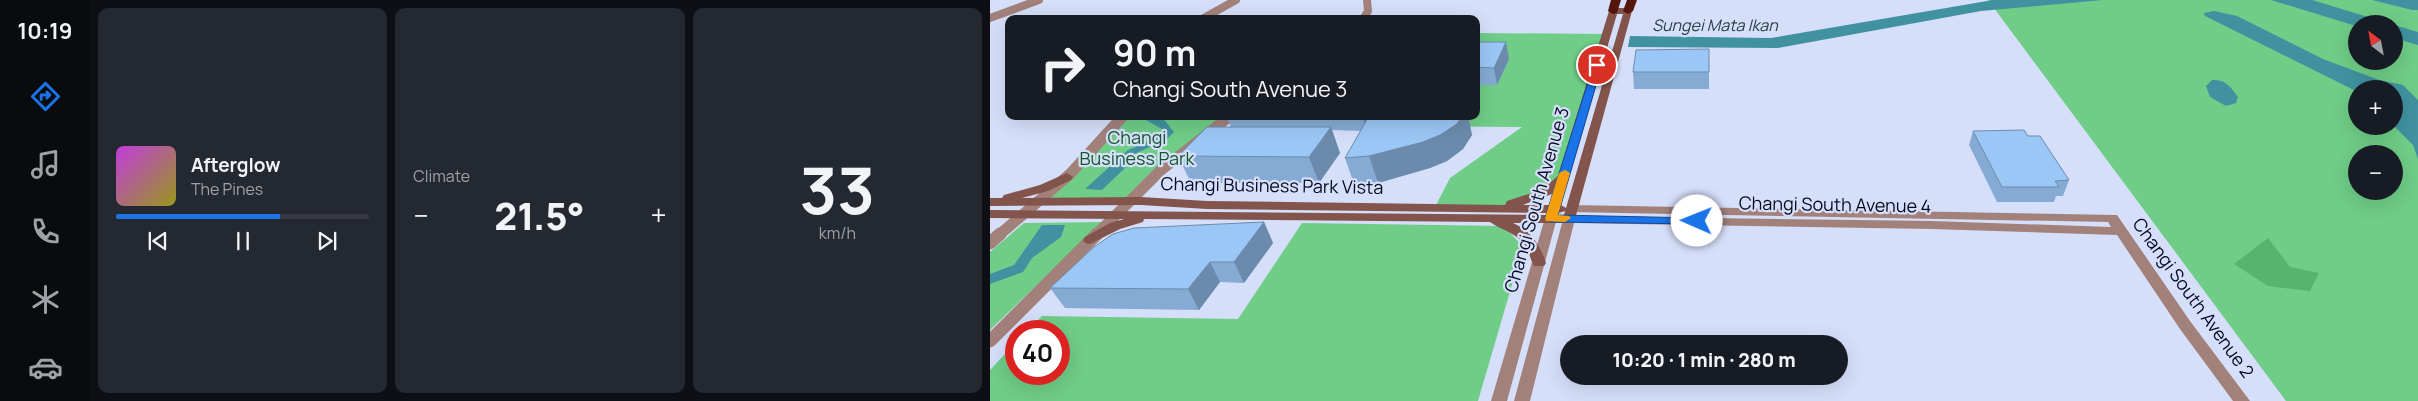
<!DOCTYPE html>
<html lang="en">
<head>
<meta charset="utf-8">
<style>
	:root { --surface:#171b24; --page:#242831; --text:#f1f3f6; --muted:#9ea1a6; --line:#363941; --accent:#1a73e8 }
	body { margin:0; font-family:Manrope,sans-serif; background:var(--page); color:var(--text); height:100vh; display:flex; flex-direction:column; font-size:19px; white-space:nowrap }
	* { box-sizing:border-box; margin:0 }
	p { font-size:16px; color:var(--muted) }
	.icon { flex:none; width:28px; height:28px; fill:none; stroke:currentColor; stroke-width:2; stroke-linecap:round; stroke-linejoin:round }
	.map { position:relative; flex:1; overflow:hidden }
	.drawer { display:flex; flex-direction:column; gap:8px; padding:8px; background:#0d0f14; width:900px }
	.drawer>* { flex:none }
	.guide { position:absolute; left:15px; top:15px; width:475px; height:105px; border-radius:10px; box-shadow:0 5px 20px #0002; background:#171b24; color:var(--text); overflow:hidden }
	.needle { width:32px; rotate:328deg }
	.controls { position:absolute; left:1358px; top:15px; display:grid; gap:10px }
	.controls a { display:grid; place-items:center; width:55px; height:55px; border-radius:50%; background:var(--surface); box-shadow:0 5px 20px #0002; font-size:25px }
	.speed { position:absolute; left:15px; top:320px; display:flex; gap:10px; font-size:25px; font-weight:700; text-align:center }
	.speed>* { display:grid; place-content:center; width:65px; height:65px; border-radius:50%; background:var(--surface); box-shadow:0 5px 20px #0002; line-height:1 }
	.speed .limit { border:8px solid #d22; background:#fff; color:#111 }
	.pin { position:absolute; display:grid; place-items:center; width:42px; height:42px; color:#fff; margin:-21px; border:2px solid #fff; border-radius:50%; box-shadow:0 1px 5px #0007 }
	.me { position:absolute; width:55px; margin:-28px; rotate:271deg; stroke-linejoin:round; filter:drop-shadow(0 0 4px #0008) }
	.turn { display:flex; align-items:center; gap:18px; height:105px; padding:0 25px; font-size:22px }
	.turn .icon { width:65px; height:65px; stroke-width:2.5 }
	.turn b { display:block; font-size:35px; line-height:42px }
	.big { font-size:38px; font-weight:800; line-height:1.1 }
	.drawer .widget { flex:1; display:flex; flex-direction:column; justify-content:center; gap:8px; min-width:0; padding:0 18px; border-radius:10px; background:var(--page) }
	.drawer .dial { align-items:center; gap:0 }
	.dial b { font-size:65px; line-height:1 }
	.song { display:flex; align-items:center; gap:15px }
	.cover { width:60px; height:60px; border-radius:8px; background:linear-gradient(135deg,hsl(290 70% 55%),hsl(60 70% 35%)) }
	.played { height:5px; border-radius:2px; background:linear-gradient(90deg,var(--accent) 65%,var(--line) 65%) }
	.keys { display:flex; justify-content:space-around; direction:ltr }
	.heat { display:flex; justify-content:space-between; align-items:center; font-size:28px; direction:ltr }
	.drawer .tiles { flex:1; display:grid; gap:8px; grid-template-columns:repeat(3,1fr) }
	.trip { position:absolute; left:570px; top:335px; width:288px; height:50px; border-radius:25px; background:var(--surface); box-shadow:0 5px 20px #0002; font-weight:800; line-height:50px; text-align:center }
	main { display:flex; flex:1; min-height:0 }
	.dock { display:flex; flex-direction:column; width:90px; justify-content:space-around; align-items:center; background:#090b0e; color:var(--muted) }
	.dock .icon { width:35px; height:35px }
	.dock .current { color:var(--accent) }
	.dock b { font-size:22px; color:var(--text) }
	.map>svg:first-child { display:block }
	.green { fill:#6fcd87; fill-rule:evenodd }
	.forest { fill:#55b470 }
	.water { fill:#4092a0 }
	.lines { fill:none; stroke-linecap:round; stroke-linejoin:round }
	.minor-far2 { stroke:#a3817b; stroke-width:8 }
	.minor-far1 { stroke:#a3817b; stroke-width:11 }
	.minor { stroke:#a3817b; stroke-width:13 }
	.tertiary { fill:#a3817b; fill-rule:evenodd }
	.secondary { fill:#82544b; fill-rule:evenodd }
	.motorway { fill:#54150d; fill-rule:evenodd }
	.wall { fill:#85abd4 }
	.shaded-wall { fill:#6c8bac }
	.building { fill:#9bc7f6; stroke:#6c8bac }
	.route { fill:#1a73e8; stroke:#114b97 }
	.slow { fill:#f59e0b }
	.labels { text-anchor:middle; stroke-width:4.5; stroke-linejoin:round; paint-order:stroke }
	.far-water-label { font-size:16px; font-style:italic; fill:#284247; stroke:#d6dffa }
	.park-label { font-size:18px; fill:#13582b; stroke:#d6dffa }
	.street-label { font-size:18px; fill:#05091f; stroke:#d6dffa }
</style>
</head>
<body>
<main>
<nav class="dock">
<b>10:19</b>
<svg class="icon current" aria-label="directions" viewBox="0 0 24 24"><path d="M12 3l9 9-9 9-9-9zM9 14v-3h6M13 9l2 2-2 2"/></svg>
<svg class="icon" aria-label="music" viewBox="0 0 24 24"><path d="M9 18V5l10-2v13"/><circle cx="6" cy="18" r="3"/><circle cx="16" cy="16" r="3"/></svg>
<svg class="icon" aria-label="phone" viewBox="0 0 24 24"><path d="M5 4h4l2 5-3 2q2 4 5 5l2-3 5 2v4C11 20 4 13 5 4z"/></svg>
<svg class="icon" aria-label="climate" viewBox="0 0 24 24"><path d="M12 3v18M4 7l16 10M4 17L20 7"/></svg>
<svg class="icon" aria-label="car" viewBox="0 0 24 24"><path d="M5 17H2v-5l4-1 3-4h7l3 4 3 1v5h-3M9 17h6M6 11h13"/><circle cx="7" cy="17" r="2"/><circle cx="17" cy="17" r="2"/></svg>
</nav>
<section class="drawer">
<div class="tiles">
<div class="widget">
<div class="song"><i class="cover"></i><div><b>Afterglow</b><p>The Pines</p></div></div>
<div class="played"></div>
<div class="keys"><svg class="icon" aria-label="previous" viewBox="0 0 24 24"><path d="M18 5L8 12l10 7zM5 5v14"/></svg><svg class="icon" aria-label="pause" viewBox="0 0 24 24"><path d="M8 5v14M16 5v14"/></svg><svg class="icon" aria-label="next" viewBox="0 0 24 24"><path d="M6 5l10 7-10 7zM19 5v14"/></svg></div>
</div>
<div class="widget"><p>Climate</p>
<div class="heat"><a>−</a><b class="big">21.5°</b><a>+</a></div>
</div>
<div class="widget dial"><b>33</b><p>km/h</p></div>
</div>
</section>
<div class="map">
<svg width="1428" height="401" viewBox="0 0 1428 401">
	<rect width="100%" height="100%" fill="#d6dffa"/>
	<g class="green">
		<path d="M998 0H1428V401H1296ZM1366 24H1404V61H1366ZM1366 89H1404V126H1366ZM1366 154H1404V191H1366Z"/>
		<path d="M486 33 616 34 574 175 546 197 507 207H445L460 178 532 127 385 126 392 116H486Z"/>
		<path d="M133 116H240L138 201 47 203Z"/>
		<path d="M112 222 0 330V252L34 223Z"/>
		<path d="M312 223 514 226 533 247 488 401H0V370L26 342V374H69V331H37L52 316 248 319Z"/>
	</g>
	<path class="forest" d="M1278 238 1300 267 1329 273 1320 291 1278 286 1244 264Z"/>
	<g class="water">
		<path d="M1003 0H1113L991 11 788 48 638 47 640 36 781 38Z"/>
		<path d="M1281 0H1322L1401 24H1366V26Z"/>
		<path d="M1382 0H1428V10H1422Z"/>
		<path d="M1224 11 1247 16 1333 59 1389 80 1413 85 1428 100V159L1423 145 1404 126V89H1366V91L1215 16 1214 13Z"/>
		<path d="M1404 25 1428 32V45L1404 38Z"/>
		<path d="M1222 80C1235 79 1241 87 1248 97L1246 103 1236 106 1220 97 1216 86Z"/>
		<path d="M162 116H171L184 132 177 139 138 157 136 167 112 190 95 189 138 150 172 136V129L156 120Z"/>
		<path d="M52 225H75L71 237 42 258 33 272 0 284V274L24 265Z"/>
	</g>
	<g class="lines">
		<g class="minor-far2">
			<path d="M0 18 49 0"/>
			<path d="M212 19 246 0"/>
			<path d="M373 19 378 11 377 0"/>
		</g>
		<g class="minor-far1">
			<path d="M9 235 80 174 133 116"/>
			<path d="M106 235 170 171 240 116"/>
		</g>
		<g class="minor">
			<path d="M0 243 10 234"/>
			<path d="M0 341 107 234"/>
		</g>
		<g class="tertiary">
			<path d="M582 205 1127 215 1200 321 1260 401H1243L1190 329 1127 235 942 229 584 223 540 401H524L574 216 942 221 1121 227 1118 222 578 212 576 209 578 206Z"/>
			<path d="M561 214 567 218 517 401H501L555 218Z"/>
		</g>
		<path class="secondary" d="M623 8H638L642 11 585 219 579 223H523C540 230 550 245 556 263L554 266H544C540 259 539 251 534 244 525 232 511 230 500 222L154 219 153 222 130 229 100 244 95 243 93 240 95 237 120 223 134 219 0 218V210L556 215V213L217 209 151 205 0 206V198H12L14 195 50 185 77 173 83 177 81 180 58 191 32 198 151 197 217 201 515 205 517 201 551 190 568 176 619 11ZM627 14H633L576 208 571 205ZM562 194 559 205H533ZM575 211 574 215H568L569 213Z"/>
		<g class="motorway">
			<path d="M621 0H631L627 13 623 14 618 11Z"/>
			<path d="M637 0H647L643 11 638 14 633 11Z"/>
		</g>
	</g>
	<g class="wall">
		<path d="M486 42 519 59 507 85H486Z"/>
		<path d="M719 49V89H644L643 72Z"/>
		<path d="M236 116H478L482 135 473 149 457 161 440 168 388 183 364 184 355 158 371 131 342 130 350 153 329 183H201L188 156 241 127Z"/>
		<path d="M983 131 1038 136 1079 180 1073 196H1066L1064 202H1007L979 145Z"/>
		<path d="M274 222 283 243 254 283 230 282 209 310 75 308 60 288Z"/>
	</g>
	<g class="shaded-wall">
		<path d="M516 42 519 59 507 85 504 68Z"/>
		<path d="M372 116H388L377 131Z"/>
		<path d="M472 116H478L482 135 473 149 457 161 440 168 388 183 379 156Z"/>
		<path d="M341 127 350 153 329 183 319 157Z"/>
		<path d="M274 222 283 243 254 283 244 262Z"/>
		<path d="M220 262 230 282 209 310 198 289Z"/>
	</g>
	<g class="building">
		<path d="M486 42H516L504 68 486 67Z"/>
		<path d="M719 49V72H643L646 50Z"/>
		<path d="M379 116H472L467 124 450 135 433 142 379 156 355 158Z"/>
		<path d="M217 127H341L319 157 188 156Z"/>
		<path d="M1034 130 1038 136H1050L1079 180 1065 181 1069 187H1012L983 131Z"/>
		<path d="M274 222 244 262H220L198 289 60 288 104 247 123 234 144 228Z"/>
	</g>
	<path class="route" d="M604 63 612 65 568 215 707 218 711 219 713 221 711 224 561 222 555 218Z"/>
	<path class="slow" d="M575 170 580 173 568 215 579 216 581 218 575 222 556 221 555 218 569 173Z"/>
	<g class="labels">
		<g class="far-water-label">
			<text x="725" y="31">Sungei Mata Ikan</text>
		</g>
		<g class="park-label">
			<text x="147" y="144">Changi<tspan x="147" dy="21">Business Park</tspan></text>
		</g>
		<g class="street-label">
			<text transform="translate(282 186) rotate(1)" y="6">Changi Business Park Vista</text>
			<text transform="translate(547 200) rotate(-74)" y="6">Changi South Avenue 3</text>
			<text transform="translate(845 205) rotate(1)" y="6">Changi South Avenue 4</text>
			<text transform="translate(1203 298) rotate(54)" y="6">Changi South Avenue 2</text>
		</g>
	</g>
</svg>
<div class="controls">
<a><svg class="needle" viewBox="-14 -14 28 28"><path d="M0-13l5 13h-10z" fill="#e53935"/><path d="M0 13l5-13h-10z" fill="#9ea1a6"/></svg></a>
<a>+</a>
<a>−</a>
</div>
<div class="speed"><div class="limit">40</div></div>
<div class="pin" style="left:607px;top:65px;background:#d93025"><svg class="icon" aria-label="arrive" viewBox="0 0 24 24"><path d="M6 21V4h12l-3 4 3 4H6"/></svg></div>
<svg class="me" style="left:707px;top:221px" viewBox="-20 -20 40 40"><circle r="19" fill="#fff"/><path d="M0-13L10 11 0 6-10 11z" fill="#1a73e8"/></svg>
<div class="trip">10:20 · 1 min · 280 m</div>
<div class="guide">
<div class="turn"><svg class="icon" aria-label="right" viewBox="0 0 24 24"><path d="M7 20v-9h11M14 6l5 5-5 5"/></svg><div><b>90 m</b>Changi South Avenue 3</div></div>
</div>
</div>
</main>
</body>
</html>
